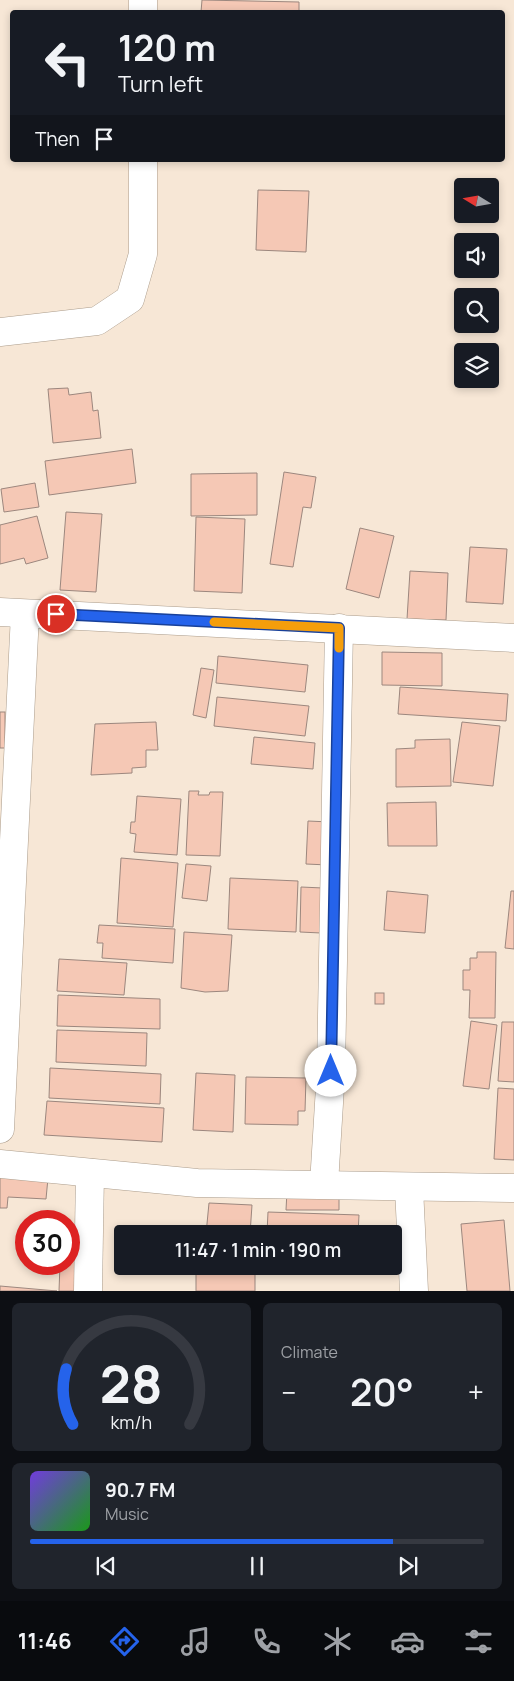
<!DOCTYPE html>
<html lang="en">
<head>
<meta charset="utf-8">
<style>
	:root { --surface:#171b24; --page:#20242c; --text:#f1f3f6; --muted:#9ea1a6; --line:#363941; --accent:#2563eb }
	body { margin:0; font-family:Manrope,sans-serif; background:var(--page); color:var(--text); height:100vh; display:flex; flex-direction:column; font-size:19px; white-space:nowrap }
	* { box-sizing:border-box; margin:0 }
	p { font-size:16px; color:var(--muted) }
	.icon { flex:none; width:28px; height:28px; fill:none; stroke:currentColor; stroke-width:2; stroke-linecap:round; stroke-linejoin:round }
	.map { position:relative; height:1291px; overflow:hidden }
	.drawer { display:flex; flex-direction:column; gap:12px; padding:12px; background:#0d0f14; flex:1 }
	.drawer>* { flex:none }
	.top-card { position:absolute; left:10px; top:10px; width:495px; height:152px; border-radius:5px; box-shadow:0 2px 8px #0003; background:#171b24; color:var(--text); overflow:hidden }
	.needle { width:32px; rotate:281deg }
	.buttons { position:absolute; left:454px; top:178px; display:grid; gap:10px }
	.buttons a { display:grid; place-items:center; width:45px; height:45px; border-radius:5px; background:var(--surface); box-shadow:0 2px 8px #0003; font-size:25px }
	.speed { position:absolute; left:15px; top:1210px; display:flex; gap:10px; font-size:25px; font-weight:700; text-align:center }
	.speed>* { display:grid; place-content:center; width:65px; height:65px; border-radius:50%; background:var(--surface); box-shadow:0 2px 8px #0003; line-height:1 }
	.speed .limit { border:8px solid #d22; background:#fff; color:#111 }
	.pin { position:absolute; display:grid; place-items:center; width:42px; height:42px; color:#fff; margin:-21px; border:2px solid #fff; border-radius:50%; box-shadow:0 1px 5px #0007 }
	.me { position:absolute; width:55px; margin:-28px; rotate:0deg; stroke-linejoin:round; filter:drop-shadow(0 0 4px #0008) }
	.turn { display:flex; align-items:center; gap:18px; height:105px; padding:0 25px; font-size:22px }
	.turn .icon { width:65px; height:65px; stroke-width:2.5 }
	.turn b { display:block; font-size:35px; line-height:42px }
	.then { display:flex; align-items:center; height:48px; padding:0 25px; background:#0003; gap:10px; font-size:19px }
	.big { font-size:38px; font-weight:600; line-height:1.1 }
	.drawer .tile { flex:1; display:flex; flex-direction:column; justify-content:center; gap:8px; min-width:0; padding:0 18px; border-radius:8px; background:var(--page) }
	.drawer .dial { align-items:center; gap:0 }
	.dial svg { height:130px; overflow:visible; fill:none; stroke:var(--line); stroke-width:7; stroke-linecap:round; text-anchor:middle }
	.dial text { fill:var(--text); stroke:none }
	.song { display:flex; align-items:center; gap:15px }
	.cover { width:60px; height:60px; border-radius:8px; background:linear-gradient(135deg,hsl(260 70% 55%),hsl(120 70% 35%)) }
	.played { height:5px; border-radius:2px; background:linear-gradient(90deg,var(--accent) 80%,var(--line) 80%) }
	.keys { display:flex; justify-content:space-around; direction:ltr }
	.heat { display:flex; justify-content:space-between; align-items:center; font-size:28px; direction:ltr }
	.drawer .tiles { flex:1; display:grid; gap:12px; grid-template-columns:1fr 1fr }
	.tile:last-child { grid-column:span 2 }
	.trip { position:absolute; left:114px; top:1225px; width:288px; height:50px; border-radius:5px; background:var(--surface); box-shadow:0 2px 8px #0003; font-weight:600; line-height:50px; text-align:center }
	.dock { display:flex; height:80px; justify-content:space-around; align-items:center; background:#090b0e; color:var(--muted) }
	.dock .icon { width:35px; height:35px }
	.dock .active { color:var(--accent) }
	.dock b { font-size:22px; color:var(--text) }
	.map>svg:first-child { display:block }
	.building { fill:#f5c8b5; stroke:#9c877e }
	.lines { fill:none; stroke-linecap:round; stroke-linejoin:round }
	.minor-casing { stroke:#ab9c8b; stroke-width:29 }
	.minor { stroke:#fff; stroke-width:28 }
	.route-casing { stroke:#184099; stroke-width:12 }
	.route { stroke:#2563eb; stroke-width:9 }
	.slow { stroke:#f59e0b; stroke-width:9 }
</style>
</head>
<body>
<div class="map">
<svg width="514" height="1291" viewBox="0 0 514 1291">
	<rect width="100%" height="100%" fill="#f7e7d6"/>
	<g class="building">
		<path d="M202 0 299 2V12H201Z"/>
		<path d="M258 190 309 191 306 252 256 250Z"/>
		<path d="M68 388 69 395 91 392 93 411 98 410 101 438 53 443 48 389Z"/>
		<path d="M132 449 136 483 49 495 45 461Z"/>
		<path d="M284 472 316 477 311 508 303 507 293 567 270 564Z"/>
		<path d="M257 473V515L191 516V474Z"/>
		<path d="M35 483 39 507 4 512 1 489Z"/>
		<path d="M66 512 102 514 96 592 60 590Z"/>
		<path d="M37 516 48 558 26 564 24 558 0 564V525Z"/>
		<path d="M196 517 245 519 242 593 194 591Z"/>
		<path d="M360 528 394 536 379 598 346 589Z"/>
		<path d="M470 547 507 549 503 604 466 602Z"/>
		<path d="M410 571 448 573 446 620 407 619Z"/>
		<path d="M382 652 442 653V686L382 685Z"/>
		<path d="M218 656 308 665 305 692 216 683Z"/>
		<path d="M201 668 214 670 206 718 193 715Z"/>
		<path d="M400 687 508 694 506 721 398 714Z"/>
		<path d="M217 697 309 706 305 736 214 726Z"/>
		<rect x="0" y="712" width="5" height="36"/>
		<path d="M156 722 158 750H146V767L132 768V773L91 775 95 724Z"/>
		<path d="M462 722 500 726 493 786 453 782Z"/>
		<path d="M254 737 315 743 313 769 251 764Z"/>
		<path d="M450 739 451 786 396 787V749L415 748V740Z"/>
		<path d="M189 791H199L198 795H209L210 792H223L220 856 186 855Z"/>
		<path d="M137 796 181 799 177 855 134 852 136 834 130 833 131 822H135Z"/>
		<path d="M436 802 437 846H388L387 803Z"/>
		<path d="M308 821 330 822 328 865 306 864Z"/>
		<path d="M121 858 178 863 173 927 117 923Z"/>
		<path d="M186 864 211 866 207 901 182 898Z"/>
		<path d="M230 878 298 881 296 932 228 929Z"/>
		<path d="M301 887 323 888 321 933 300 932Z"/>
		<path d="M387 891 428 895 425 933 384 930Z"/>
		<path d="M511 891H514V949L505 948Z"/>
		<path d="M99 925 175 929 173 963 102 958 103 943H97Z"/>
		<path d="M184 932 232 935 228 991 205 992 181 988Z"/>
		<path d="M477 952H496L495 1018H469L470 990H463V970H470V958H477Z"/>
		<path d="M59 959 127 963 124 995 57 991Z"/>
		<rect x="375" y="993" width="9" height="11"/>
		<path d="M58 995 160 999V1029L57 1026Z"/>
		<path d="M471 1021 497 1025 489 1089 463 1086Z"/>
		<path d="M502 1022H514V1082L498 1081Z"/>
		<path d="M57 1030 147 1033 146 1066 56 1062Z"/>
		<path d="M50 1068 161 1074 160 1104 49 1098Z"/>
		<path d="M196 1073 235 1075 233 1132 193 1130Z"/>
		<path d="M246 1077 306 1078 305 1111H298V1125L245 1124Z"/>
		<path d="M498 1088 514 1089V1160L494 1159Z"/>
		<path d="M47 1101 164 1108 162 1142 44 1135Z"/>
		<path d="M0 1174 48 1178 46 1199 8 1197 7 1208H0Z"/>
		<path d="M287 1191H339V1210H286Z"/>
		<path d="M209 1203 252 1205 250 1234H206Z"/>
		<path d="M268 1212 359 1215 358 1234H271L267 1233Z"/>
		<path d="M504 1220 510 1291H467L461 1224Z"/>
		<path d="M69 1232H77L75 1291H59L60 1264H69Z"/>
		<rect x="311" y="1266" width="14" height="4"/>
		<rect x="196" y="1274" width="59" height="17"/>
		<path d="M0 1286 57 1291H0Z"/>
	</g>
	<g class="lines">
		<g class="minor-casing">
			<g id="minor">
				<path d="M143 0V12"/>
				<path d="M0 332 97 321 130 299 143 254V160"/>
				<path d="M0 612 514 638"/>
				<path d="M0 1129 25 614"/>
				<path d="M0 1164 197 1183 514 1188"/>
				<path d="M324 1184 331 1071 339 628"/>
				<path d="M409 1188 414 1291"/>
				<path d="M88 1291 90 1173"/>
			</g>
		</g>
		<use href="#minor" class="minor"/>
	</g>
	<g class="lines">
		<g class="route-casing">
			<path id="route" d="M56 614 339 628 331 1071"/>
		</g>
		<use href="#route" class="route"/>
		<path class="slow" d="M214 622 339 628V648"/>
	</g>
</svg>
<div class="buttons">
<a><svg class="needle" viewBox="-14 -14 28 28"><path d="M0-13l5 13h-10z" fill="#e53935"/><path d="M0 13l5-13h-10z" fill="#9ea1a6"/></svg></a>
<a><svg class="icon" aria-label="sound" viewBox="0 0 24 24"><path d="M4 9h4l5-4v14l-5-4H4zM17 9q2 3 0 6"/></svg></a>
<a><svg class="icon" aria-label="search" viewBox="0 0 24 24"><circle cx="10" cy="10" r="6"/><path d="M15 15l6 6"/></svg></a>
<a><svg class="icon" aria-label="layers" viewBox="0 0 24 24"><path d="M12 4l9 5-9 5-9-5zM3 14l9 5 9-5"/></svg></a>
</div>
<div class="speed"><div class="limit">30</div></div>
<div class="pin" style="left:56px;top:614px;background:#d93025"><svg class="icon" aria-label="arrive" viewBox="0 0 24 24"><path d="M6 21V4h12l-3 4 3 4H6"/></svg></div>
<svg class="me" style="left:331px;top:1071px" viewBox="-20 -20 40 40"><circle r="19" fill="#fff"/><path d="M0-13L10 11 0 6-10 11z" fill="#2563eb"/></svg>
<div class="trip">11:47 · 1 min · 190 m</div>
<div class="top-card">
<div class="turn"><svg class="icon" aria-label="left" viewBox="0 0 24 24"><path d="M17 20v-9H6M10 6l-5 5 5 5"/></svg><div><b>120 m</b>Turn left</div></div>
<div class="then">Then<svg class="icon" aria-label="arrive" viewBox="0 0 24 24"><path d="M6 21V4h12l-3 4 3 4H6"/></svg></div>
</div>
</div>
<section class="drawer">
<div class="tiles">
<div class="tile dial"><svg viewBox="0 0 100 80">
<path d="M14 69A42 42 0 1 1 86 69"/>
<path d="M14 69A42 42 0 0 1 10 35" stroke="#2563eb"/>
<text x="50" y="56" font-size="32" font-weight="700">28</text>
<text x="50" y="72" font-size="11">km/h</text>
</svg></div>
<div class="tile"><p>Climate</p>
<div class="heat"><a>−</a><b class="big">20°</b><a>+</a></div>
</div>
<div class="tile">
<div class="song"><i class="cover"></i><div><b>90.7 FM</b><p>Music</p></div></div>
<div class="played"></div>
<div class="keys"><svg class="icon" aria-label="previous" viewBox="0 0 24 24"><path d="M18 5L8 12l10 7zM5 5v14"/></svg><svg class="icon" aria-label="pause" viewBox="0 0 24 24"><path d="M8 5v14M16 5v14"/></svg><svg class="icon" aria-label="next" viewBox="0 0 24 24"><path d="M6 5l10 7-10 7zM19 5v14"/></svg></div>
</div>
</div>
</section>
<nav class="dock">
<b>11:46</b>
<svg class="icon active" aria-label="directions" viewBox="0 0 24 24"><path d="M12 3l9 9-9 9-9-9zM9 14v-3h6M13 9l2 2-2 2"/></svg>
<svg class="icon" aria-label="music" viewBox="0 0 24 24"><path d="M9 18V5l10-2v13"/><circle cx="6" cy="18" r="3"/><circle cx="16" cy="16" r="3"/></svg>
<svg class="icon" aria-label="phone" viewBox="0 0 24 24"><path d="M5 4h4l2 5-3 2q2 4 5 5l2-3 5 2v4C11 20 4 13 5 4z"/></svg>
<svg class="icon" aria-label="climate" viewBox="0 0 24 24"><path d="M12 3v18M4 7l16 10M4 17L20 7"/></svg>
<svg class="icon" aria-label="car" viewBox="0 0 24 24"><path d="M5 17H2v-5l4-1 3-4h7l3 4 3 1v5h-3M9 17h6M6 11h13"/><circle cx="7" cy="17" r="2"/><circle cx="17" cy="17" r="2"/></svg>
<svg class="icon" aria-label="filters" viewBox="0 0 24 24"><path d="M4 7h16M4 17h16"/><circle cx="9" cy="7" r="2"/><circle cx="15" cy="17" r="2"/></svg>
</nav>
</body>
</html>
